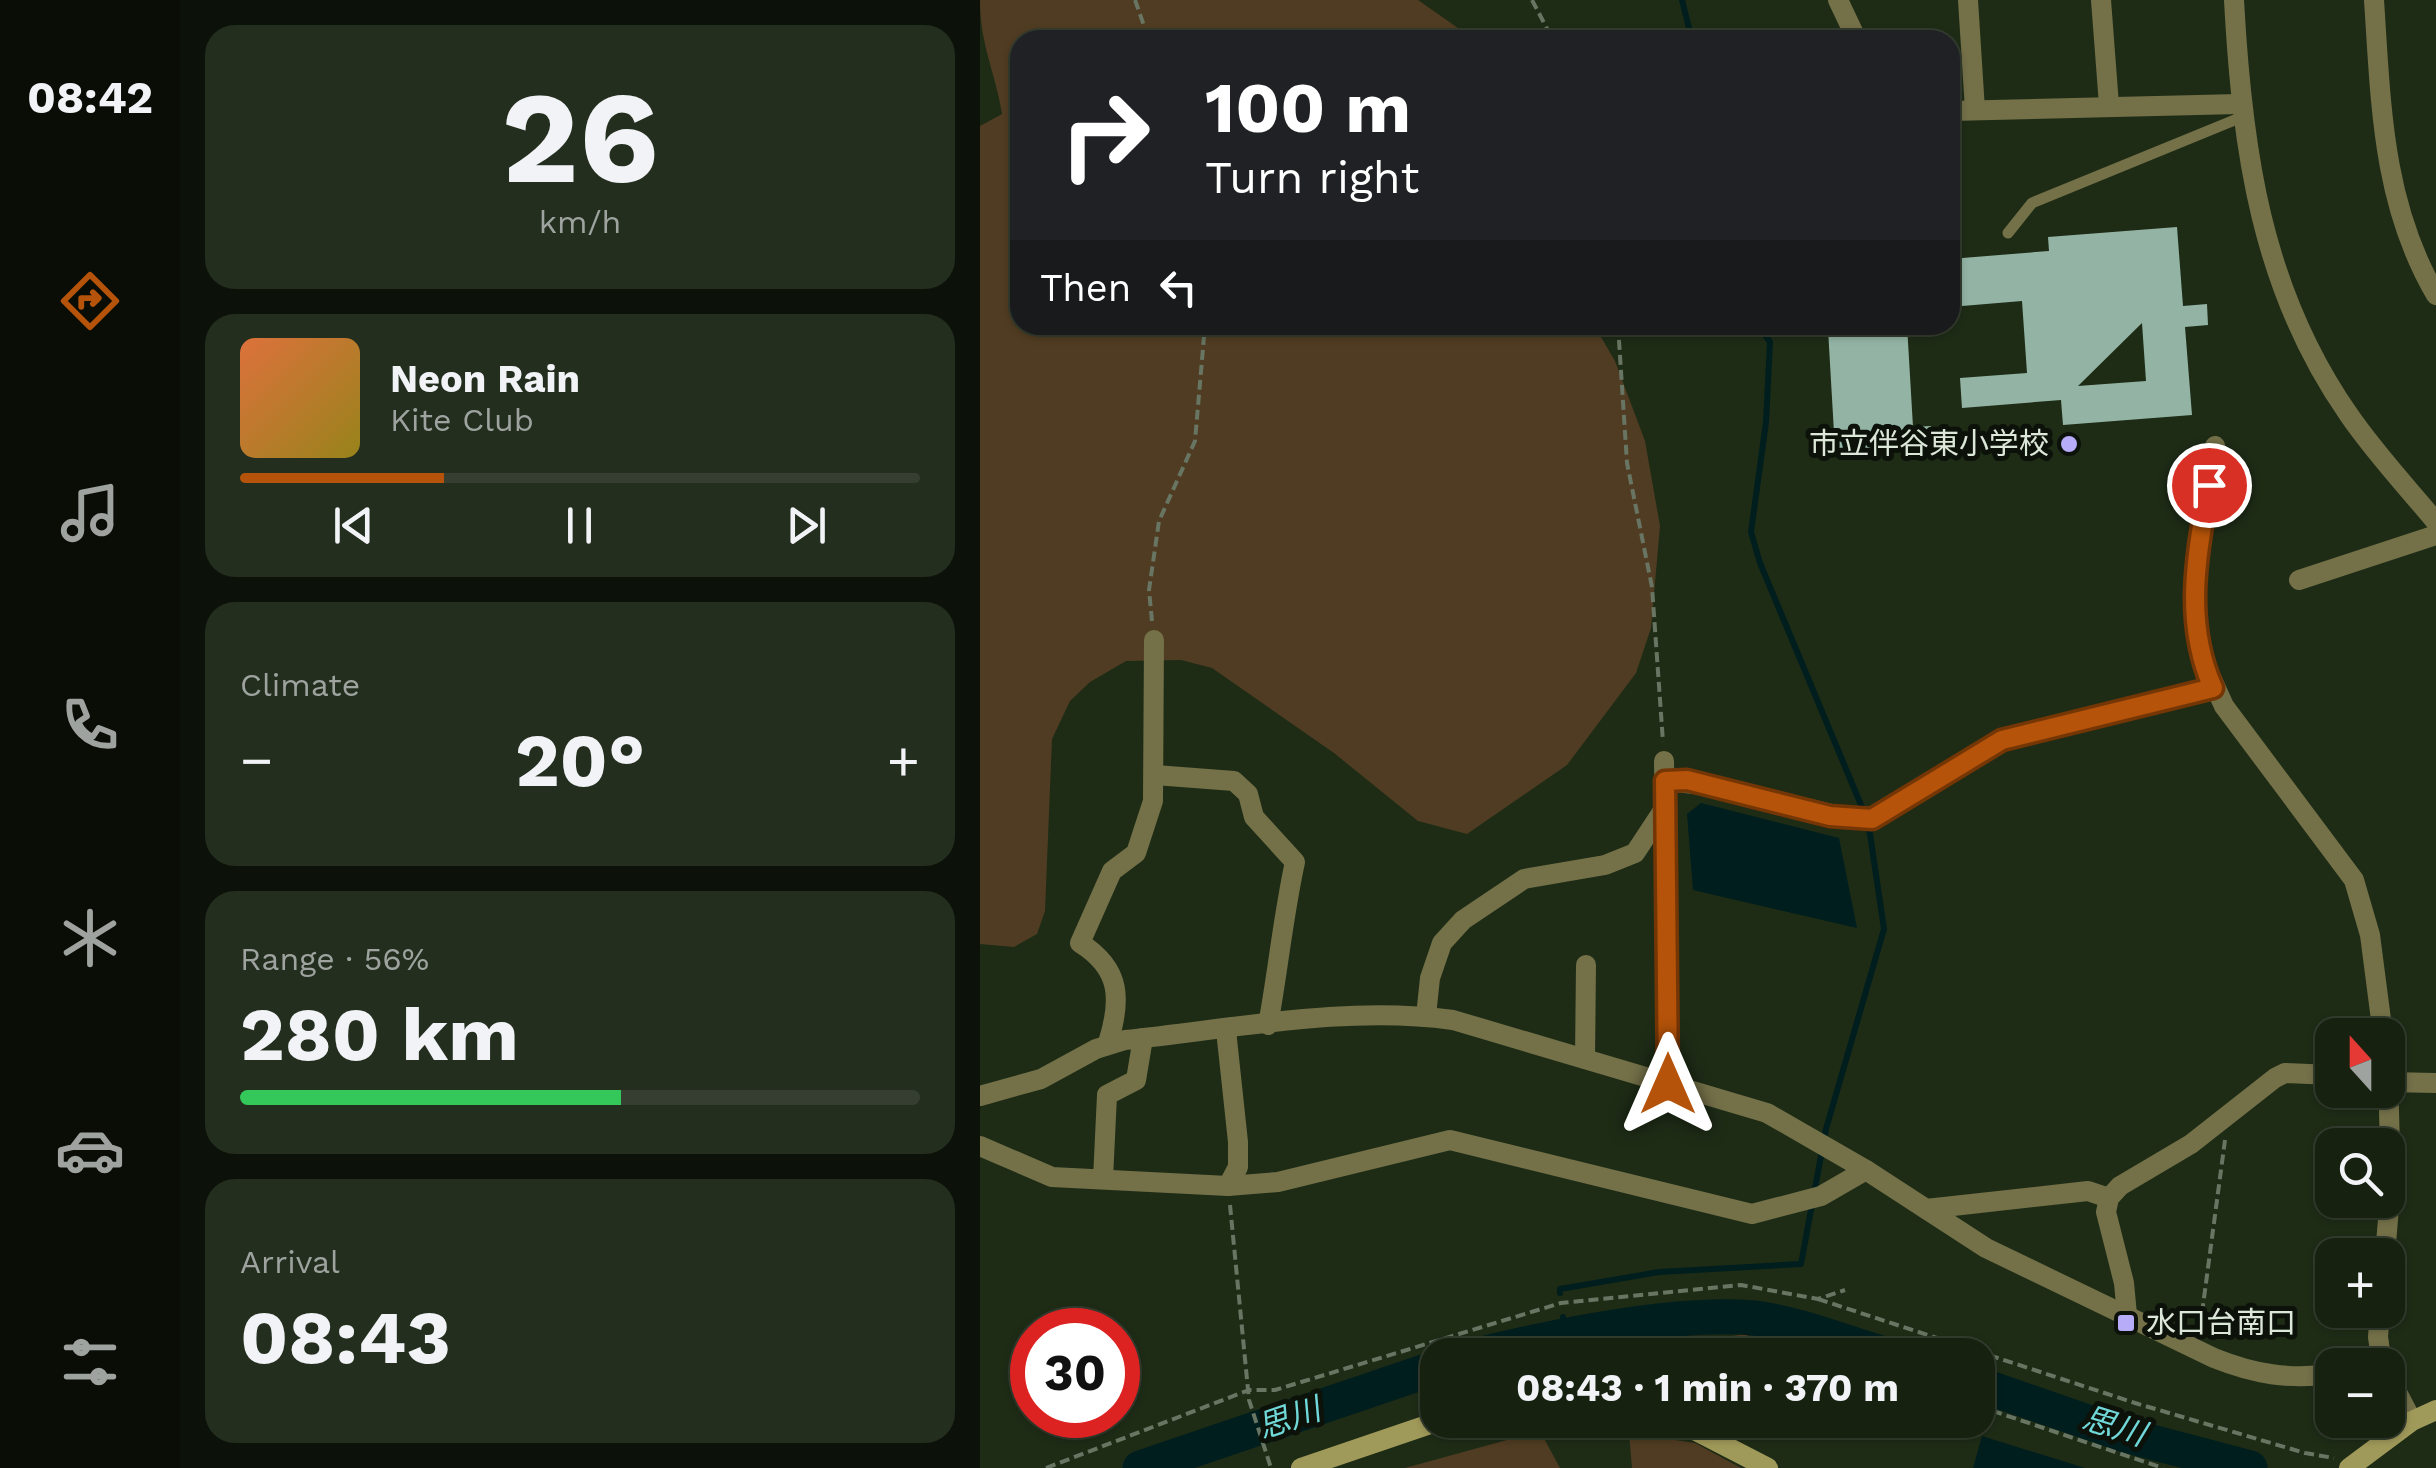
<!DOCTYPE html>
<html lang="en">
<head>
<meta charset="utf-8">
<style>
	:root { --surface:#162110; --page:#232e1e; --text:#f1f3f6; --muted:#9ea39f; --line:#353e30; --accent:#b45309 }
	body { margin:0; font-family:"Work Sans","Noto Sans JP",sans-serif; background:var(--page); color:var(--text); height:100vh; display:flex; flex-direction:column; font-size:38px; white-space:nowrap }
	* { box-sizing:border-box; margin:0 }
	p { font-size:32px; color:var(--muted) }
	.icon { flex:none; width:55px; height:55px; fill:none; stroke:currentColor; stroke-width:2; stroke-linecap:round; stroke-linejoin:round }
	.map { position:relative; flex:1; overflow:hidden }
	.panel { display:flex; flex-direction:column; gap:25px; padding:25px; background:#0c1209; width:800px }
	.panel>* { flex:none }
	.top-card { position:absolute; left:30px; top:30px; width:950px; height:305px; border-radius:30px; box-shadow:0 2px 8px #0004,0 0 0 2px var(--line); background:#202124; color:#fff; overflow:hidden }
	.needle { width:65px; rotate:339deg }
	.fabs { position:absolute; left:1335px; top:1018px; display:grid; gap:20px }
	.fabs a { display:grid; place-items:center; width:90px; height:90px; border-radius:20px; background:var(--surface); box-shadow:0 2px 8px #0004,0 0 0 2px var(--line); font-size:50px }
	.speed { position:absolute; left:30px; top:1308px; display:flex; gap:20px; font-size:50px; font-weight:700; text-align:center }
	.speed>* { display:grid; place-content:center; width:130px; height:130px; border-radius:50%; background:var(--surface); box-shadow:0 2px 8px #0004,0 0 0 2px var(--line); line-height:1 }
	.speed .limit { border:15px solid #d22; background:#fff; color:#111 }
	.pin { position:absolute; display:grid; place-items:center; width:85px; height:85px; color:#fff; margin:-42px; border:5px solid #fff; border-radius:50%; box-shadow:0 2px 10px #0007 }
	.me { position:absolute; width:110px; margin:-55px; rotate:0deg; stroke-linejoin:round; filter:drop-shadow(0 0 8px #0008) }
	.turn { display:flex; align-items:center; gap:35px; height:210px; padding:0 30px; font-size:45px }
	.turn .icon { width:130px; height:130px; stroke-width:2.5 }
	.turn b { display:block; font-size:70px; line-height:85px }
	.then { display:flex; align-items:center; height:95px; padding:0 30px; background:#0003; gap:20px; font-size:38px }
	.big { font-size:75px; font-weight:700; line-height:1.1 }
	.panel .tile { flex:1; display:flex; flex-direction:column; justify-content:center; gap:15px; min-width:0; padding:0 35px; border-radius:30px; background:var(--page) }
	.panel .dial { align-items:center; gap:0 }
	.dial b { font-size:130px; line-height:1 }
	.song { display:flex; align-items:center; gap:30px }
	.cover { width:120px; height:120px; border-radius:15px; background:linear-gradient(135deg,hsl(20 70% 55%),hsl(50 70% 35%)) }
	.played { height:10px; border-radius:5px; background:linear-gradient(90deg,var(--accent) 30%,var(--line) 30%) }
	.keys { display:flex; justify-content:space-around; direction:ltr }
	.heat { display:flex; justify-content:space-between; align-items:center; font-size:55px; direction:ltr }
	.charge { height:15px; border-radius:8px; background:linear-gradient(90deg,#34c759 56%,var(--line) 0) }
	.trip { position:absolute; left:440px; top:1338px; width:575px; height:100px; border-radius:30px; background:var(--surface); box-shadow:0 2px 8px #0004,0 0 0 2px var(--line); font-weight:700; line-height:100px; text-align:center }
	main { display:flex; flex:1; min-height:0 }
	.menu { display:flex; flex-direction:column; width:180px; justify-content:space-around; align-items:center; background:#090d06; color:var(--muted) }
	.menu .icon { width:70px; height:70px }
	.menu .active { color:var(--accent) }
	.menu b { font-size:45px; color:var(--text) }
	.map>svg:first-child { display:block }
	.green { fill:#503c22 }
	.water { fill:#001e1e }
	.lines { fill:none; stroke-linecap:round; stroke-linejoin:round }
	.stream { stroke:#001e1e; stroke-width:6 }
	.river { stroke:#001e1e; stroke-width:35 }
	.building { fill:#93b4a5; fill-rule:evenodd }
	.path { stroke:#687562; stroke-width:4; stroke-dasharray:10 5; stroke-linecap:butt }
	.service { stroke:#747149; stroke-width:11 }
	.minor { stroke:#747149; stroke-width:20 }
	.tertiary { stroke:#747149; stroke-width:20 }
	.secondary { stroke:#a09a5a; stroke-width:20 }
	.route-casing { stroke:#753606; stroke-width:25 }
	.route { stroke:#b45309; stroke-width:18 }
	.poi-dot { fill:#b6acf8; stroke:#0c1209; stroke-width:4 }
	.labels { text-anchor:middle; stroke-width:10; stroke-linejoin:round; paint-order:stroke }
	.poi-label { font-size:30px; fill:#dde7d9; stroke:#0c1209; text-anchor:end }
	.water-label { font-size:32px; font-style:italic; fill:#71d8d9; stroke:#0c1209 }
</style>
</head>
<body>
<main>
<nav class="menu">
<b>08:42</b>
<svg class="icon active" aria-label="directions" viewBox="0 0 24 24"><path d="M12 3l9 9-9 9-9-9zM9 14v-3h6M13 9l2 2-2 2"/></svg>
<svg class="icon" aria-label="music" viewBox="0 0 24 24"><path d="M9 18V5l10-2v13"/><circle cx="6" cy="18" r="3"/><circle cx="16" cy="16" r="3"/></svg>
<svg class="icon" aria-label="phone" viewBox="0 0 24 24"><path d="M5 4h4l2 5-3 2q2 4 5 5l2-3 5 2v4C11 20 4 13 5 4z"/></svg>
<svg class="icon" aria-label="climate" viewBox="0 0 24 24"><path d="M12 3v18M4 7l16 10M4 17L20 7"/></svg>
<svg class="icon" aria-label="car" viewBox="0 0 24 24"><path d="M5 17H2v-5l4-1 3-4h7l3 4 3 1v5h-3M9 17h6M6 11h13"/><circle cx="7" cy="17" r="2"/><circle cx="17" cy="17" r="2"/></svg>
<svg class="icon" aria-label="filters" viewBox="0 0 24 24"><path d="M4 7h16M4 17h16"/><circle cx="9" cy="7" r="2"/><circle cx="15" cy="17" r="2"/></svg>
</nav>
<section class="panel">
<div class="tile dial"><b>26</b><p>km/h</p></div>
<div class="tile">
<div class="song"><i class="cover"></i><div><b>Neon Rain</b><p>Kite Club</p></div></div>
<div class="played"></div>
<div class="keys"><svg class="icon" aria-label="previous" viewBox="0 0 24 24"><path d="M18 5L8 12l10 7zM5 5v14"/></svg><svg class="icon" aria-label="pause" viewBox="0 0 24 24"><path d="M8 5v14M16 5v14"/></svg><svg class="icon" aria-label="next" viewBox="0 0 24 24"><path d="M6 5l10 7-10 7zM19 5v14"/></svg></div>
</div>
<div class="tile"><p>Climate</p>
<div class="heat"><a>−</a><b class="big">20°</b><a>+</a></div>
</div>
<div class="tile"><p>Range · 56%</p><b class="big">280 km</b><div class="charge"></div></div>
<div class="tile"><p>Arrival</p><b class="big">08:43</b></div>
</section>
<div class="map">
<svg width="1456" height="1468" viewBox="0 0 1456 1468">
	<rect width="100%" height="100%" fill="#1e2c16"/>
	<g class="green">
		<path d="M0 0H438L495 40H40V325H614L635 361 665 441 680 526 671 628 656 673 587 765 487 834 438 821 354 753 232 668 201 660 146 661 110 682 90 701 72 739 65 911 57 934 34 947 0 944V126L22 114C15 71 0 45 0 0Z"/>
		<path d="M767 1334 776 1355H605Z"/>
		<path d="M560 1431 580 1468H425Z"/>
		<path d="M649 1433 715 1443 761 1468H652Z"/>
	</g>
	<g class="water">
		<path d="M721 803 859 838 877 928 713 890 707 814Z"/>
		<path d="M1002 1436 1105 1468H993Z"/>
	</g>
	<g class="lines">
		<g class="stream">
			<path d="M702 0 712 40"/>
			<path d="M580 1293V1289L679 1272 821 1264 846 1129 904 929 890 834 881 805 780 563 771 532 786 422 790 342 778 325"/>
			<path d="M583 1317 587 1338"/>
		</g>
		<g class="river">
			<path d="M498 1355C575 1336 696 1311 774 1318 818 1323 865 1343 908 1355"/>
			<path d="M998 1384 1145 1435 1270 1468"/>
			<path d="M160 1468 458 1367"/>
		</g>
	</g>
	<g class="building">
		<path d="M1197 227 1203 306 1227 304 1228 325 1205 327 1212 415 1083 425 1081 400 982 408 980 378 1047 373 1042 301 970 307V259L1069 251 1068 237ZM1162 323 1166 381 1098 386Z"/>
		<path d="M927 325 933 427 951 426 952 445 855 450 848 329Z"/>
	</g>
	<g class="lines">
		<g class="path">
			<path d="M155 0 169 40"/>
			<path d="M552 0 573 40"/>
			<path d="M638 325 647 463 672 587 683 742"/>
			<path d="M172 621 169 590 179 521 215 441 225 325"/>
			<path d="M250 1205 269 1400 291 1468"/>
			<path d="M838 1299 1155 1403 1325 1453 1354 1458"/>
			<path d="M1220 1328 1245 1140"/>
			<path d="M998 1406 1183 1468"/>
			<path d="M66 1468 269 1390H295L581 1303 761 1285 838 1299 865 1290"/>
		</g>
		<path class="service" d="M1028 233 1052 203 1262 117"/>
		<g class="minor">
			<path d="M858 0 877 40"/>
			<path d="M988 0 995 110"/>
			<path d="M1121 0 1129 105"/>
			<path d="M1254 0C1262 149 1281 289 1369 415 1395 453 1427 487 1456 522"/>
			<path d="M970 111 1259 104"/>
			<path d="M1319 580 1456 535"/>
			<path d="M684 761 688 1083"/>
			<path d="M175 775 254 781 268 794 274 817 315 862C303 917 298 971 288 1025"/>
			<path d="M685 781 734 786 876 820 892 819 1022 741 1233 688"/>
			<path d="M446 1016 450 978 462 943 483 920 544 879 625 865 655 853 686 806"/>
			<path d="M246 1030 258 1142V1167L248 1186"/>
			<path d="M128 1043C141 1001 142 969 100 943L132 871 156 853 173 801 174 640"/>
			<path d="M605 1059 606 965"/>
			<path d="M0 1096 61 1079 116 1049 145 1040C253 1029 365 1005 473 1020L787 1113 886 1170 1006 1248 1234 1358C1274 1374 1309 1380 1352 1374"/>
			<path d="M0 1146 72 1177 248 1186 298 1182 470 1140 772 1214 841 1196 886 1170"/>
			<path d="M123 1179 127 1095 156 1080 163 1038"/>
			<path d="M946 1209 1108 1191 1129 1198"/>
		</g>
		<g class="tertiary">
			<path d="M1394 0C1401 104 1402 203 1456 295"/>
			<path d="M1235 446 1214 588 1219 651 1244 706 1374 880 1390 935 1403 1035"/>
			<path d="M1408 1082 1456 1083"/>
			<path d="M1405 1255 1411 1184 1408 1075"/>
			<path d="M1400 1310 1398 1337 1402 1365"/>
			<path d="M1147 1315 1144 1283 1126 1212 1129 1198 1140 1186 1211 1144 1295 1078 1305 1073 1352 1075"/>
			<path d="M1408 1375 1432 1421"/>
		</g>
		<g class="secondary">
			<path d="M695 1420 788 1468"/>
			<path d="M321 1468 462 1420"/>
			<path d="M1369 1468 1432 1421 1456 1410"/>
		</g>
	</g>
	<g class="lines">
		<g class="route-casing">
			<path id="route" d="M688 1084 685 781 707 780 850 816 892 819 1022 740 1233 688C1203 620 1217 555 1229 485"/>
		</g>
		<use href="#route" class="route"/>
	</g>
	<g class="poi-dot">
		<circle cx="1089" cy="444" r="10"/>
		<rect x="1136" y="1313" width="20" height="20" rx="5"/>
	</g>
	<g class="labels">
		<g class="poi-label">
			<text x="1069" y="454">市立伴谷東小学校</text>
			<text x="1166" y="1333" text-anchor="start">水口台南口</text>
		</g>
		<g class="water-label">
			<text transform="translate(309 1418) rotate(-19)" y="11">思川</text>
			<text transform="translate(1134 1426) rotate(17)" y="11">思川</text>
		</g>
	</g>
</svg>
<div class="fabs">
<a><svg class="needle" viewBox="-14 -14 28 28"><path d="M0-13l5 13h-10z" fill="#e53935"/><path d="M0 13l5-13h-10z" fill="#9ea39f"/></svg></a>
<a><svg class="icon" aria-label="search" viewBox="0 0 24 24"><circle cx="10" cy="10" r="6"/><path d="M15 15l6 6"/></svg></a>
<a>+</a>
<a>−</a>
</div>
<div class="speed"><div class="limit">30</div></div>
<div class="pin" style="left:1229px;top:485px;background:#d93025"><svg class="icon" aria-label="arrive" viewBox="0 0 24 24"><path d="M6 21V4h12l-3 4 3 4H6"/></svg></div>
<svg class="me" style="left:688px;top:1084px" viewBox="-20 -20 40 40"><path d="M0-17L14 15 0 8-14 15z" fill="#b45309" stroke="#fff" stroke-width="4"/></svg>
<div class="trip">08:43 · 1 min · 370 m</div>
<div class="top-card">
<div class="turn"><svg class="icon" aria-label="right" viewBox="0 0 24 24"><path d="M7 20v-9h11M14 6l5 5-5 5"/></svg><div><b>100 m</b>Turn right</div></div>
<div class="then">Then<svg class="icon" aria-label="left" viewBox="0 0 24 24"><path d="M17 20v-9H6M10 6l-5 5 5 5"/></svg></div>
</div>
</div>
</main>
</body>
</html>
